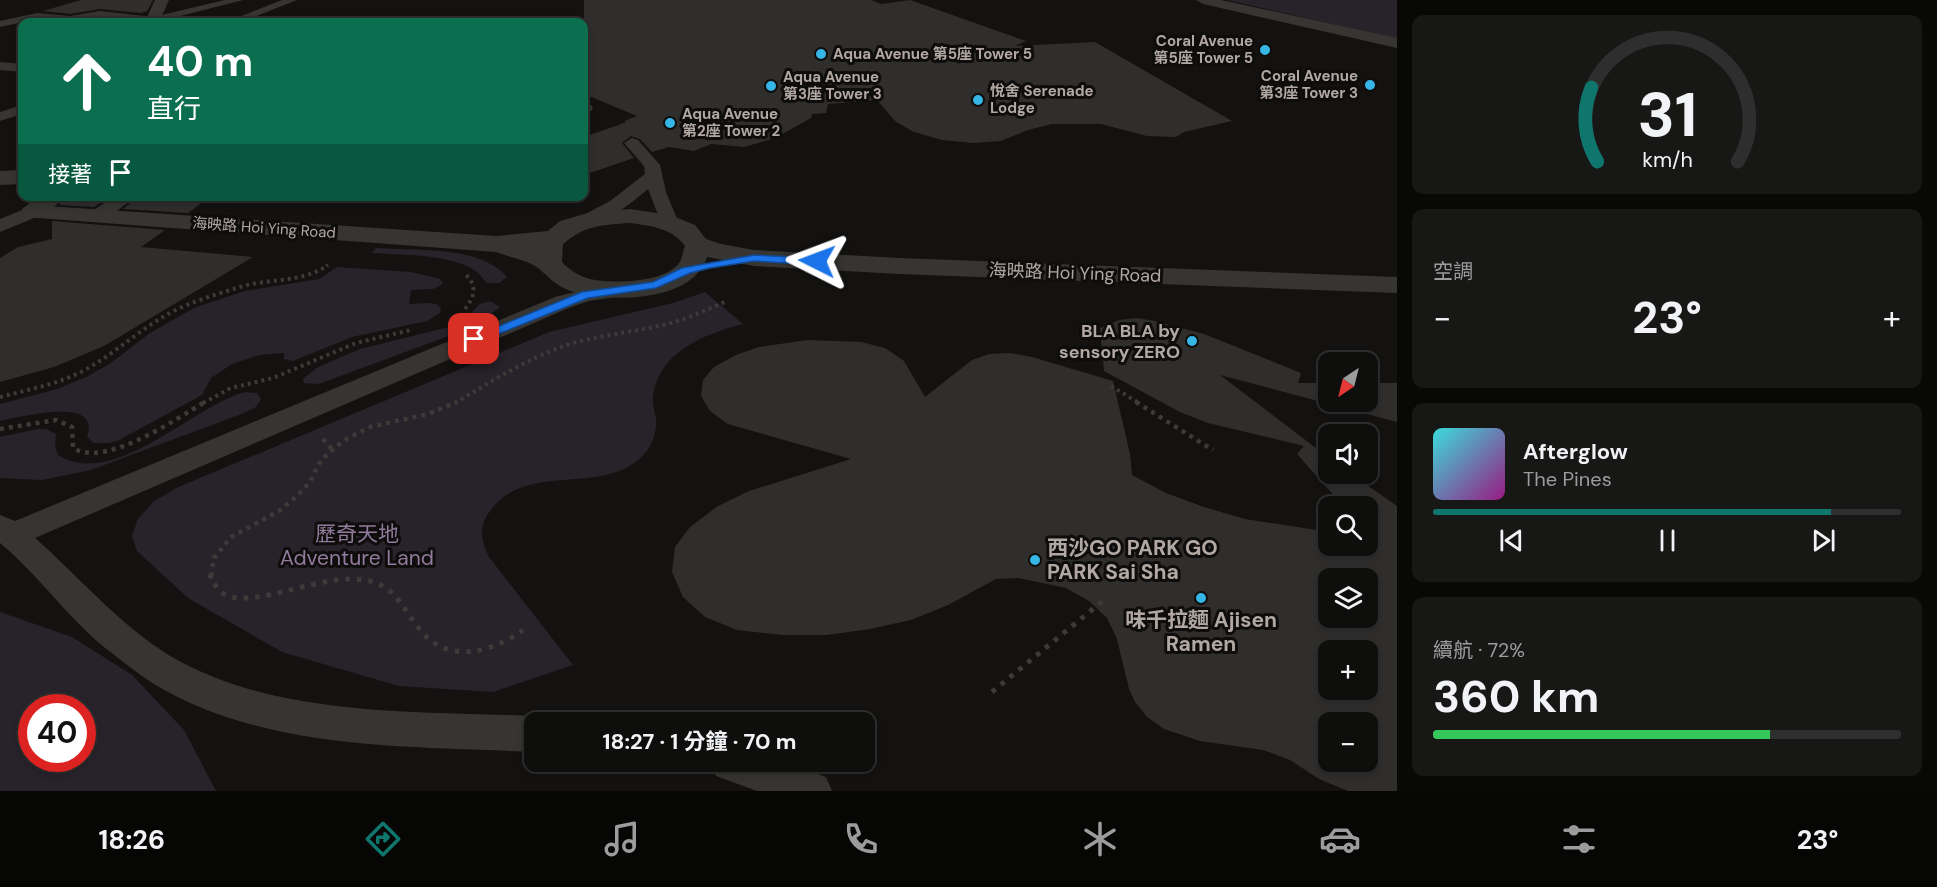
<!DOCTYPE html>
<html lang="zh-TW">
<head>
<meta charset="utf-8">
<style>
	:root { --surface:#0e0e0d; --page:#171716; --text:#f1f3f6; --muted:#9b9c9d; --line:#2e2e2e; --accent:#0f766e }
	body { margin:0; font-family:"DM Sans","Noto Sans TC",sans-serif; background:var(--page); color:var(--text); height:100vh; display:flex; flex-direction:column; font-size:22px; white-space:nowrap }
	* { box-sizing:border-box; margin:0 }
	p { font-size:20px; color:var(--muted) }
	.icon { flex:none; width:33px; height:33px; fill:none; stroke:currentColor; stroke-width:2; stroke-linecap:round; stroke-linejoin:round }
	.map { position:relative; flex:1; overflow:hidden }
	.details { display:flex; flex-direction:column; gap:15px; padding:15px; background:#080807; width:540px }
	.details>* { flex:none }
	.banner { position:absolute; left:18px; top:18px; width:570px; height:183px; border-radius:12px; box-shadow:0 3px 9px #0003,0 0 0 2px var(--line); background:#0b6e4f; color:#fff; overflow:hidden }
	.needle { width:39px; rotate:215deg }
	.buttons { position:absolute; left:1318px; top:352px; display:grid; gap:12px }
	.buttons a { display:grid; place-items:center; width:60px; height:60px; border-radius:12px; background:var(--surface); box-shadow:0 3px 9px #0003,0 0 0 2px var(--line); font-size:30px }
	.speed { position:absolute; left:18px; top:694px; display:flex; gap:12px; font-size:30px; font-weight:700; text-align:center }
	.speed>* { display:grid; place-content:center; width:78px; height:78px; border-radius:50%; background:var(--surface); box-shadow:0 3px 9px #0003,0 0 0 2px var(--line); line-height:1 }
	.speed .limit { border:9px solid #d22; background:#fff; color:#111 }
	.pin { position:absolute; display:grid; place-items:center; width:51px; height:51px; color:#fff; margin:-26px; border-radius:12px; box-shadow:0 3px 9px #0006 }
	.me { position:absolute; width:66px; margin:-33px; rotate:273deg; stroke-linejoin:round; filter:drop-shadow(0 0 4px #0008) }
	.turn { display:flex; align-items:center; gap:21px; height:126px; padding:0 30px; font-size:27px }
	.turn .icon { width:78px; height:78px; stroke-width:2.5 }
	.turn b { display:block; font-size:42px; line-height:51px }
	.then { display:flex; align-items:center; height:57px; padding:0 30px; background:#0003; gap:12px; font-size:22px }
	.big { font-size:45px; font-weight:700; line-height:1.1 }
	.details .widget { flex:1; display:flex; flex-direction:column; justify-content:center; gap:9px; min-width:0; padding:0 21px; border-radius:12px; background:var(--page) }
	.details .dial { align-items:center; gap:0 }
	.dial svg { height:156px; overflow:visible; fill:none; stroke:var(--line); stroke-width:7; stroke-linecap:round; text-anchor:middle }
	.dial text { fill:var(--text); stroke:none }
	.song { display:flex; align-items:center; gap:18px }
	.cover { width:72px; height:72px; border-radius:9px; background:linear-gradient(135deg,hsl(180 70% 55%),hsl(310 70% 35%)) }
	.played { height:6px; border-radius:3px; background:linear-gradient(90deg,var(--accent) 85%,var(--line) 85%) }
	.keys { display:flex; justify-content:space-around; direction:ltr }
	.heat { display:flex; justify-content:space-between; align-items:center; font-size:33px; direction:ltr }
	.charge { height:9px; border-radius:4px; background:linear-gradient(90deg,#34c759 72%,var(--line) 0) }
	.trip { position:absolute; left:524px; top:712px; width:351px; height:60px; border-radius:12px; background:var(--surface); box-shadow:0 3px 9px #0003,0 0 0 2px var(--line); font-weight:700; line-height:60px; text-align:center }
	.menu { display:flex; height:96px; justify-content:space-around; align-items:center; background:#060605; color:var(--muted) }
	.menu .icon { width:42px; height:42px }
	.menu .current { color:var(--accent) }
	.menu b { font-size:27px; color:var(--text) }
	main { display:flex; flex:1; min-height:0 }
	.map>svg:first-child { display:block }
	.green { fill:#28222a; fill-rule:evenodd }
	.building { fill:#2f2e2c; fill-rule:evenodd }
	.lines { fill:none; stroke-linecap:round; stroke-linejoin:round }
	.path-far3 { stroke:#3e3a39; stroke-width:3; stroke-dasharray:2 3; stroke-linecap:butt }
	.path-far2 { stroke:#3e3a39; stroke-width:4; stroke-dasharray:3 4; stroke-linecap:butt }
	.path-far1 { stroke:#3e3a39; stroke-width:4.5; stroke-dasharray:4 5; stroke-linecap:butt }
	.path { stroke:#3e3a39; stroke-width:5; stroke-dasharray:4.5 7; stroke-linecap:butt }
	.service { fill:#373532; fill-rule:evenodd }
	.minor { fill:#373532; fill-rule:evenodd }
	.tertiary { fill:#373532; fill-rule:evenodd }
	.route { fill:#1a73e8; stroke:#114b97; stroke-width:1.5 }
	.poi-dot { fill:#36b6e6; stroke:#0e0d0c; stroke-width:2 }
	.labels { text-anchor:middle; stroke-width:6; stroke-linejoin:round; paint-order:stroke }
	.far-poi-label { font-size:15px; font-weight:bold; fill:#b2a8a3; stroke:#0e0d0c; text-anchor:start }
	.far-street-label { font-size:15px; fill:#b2a8a3; stroke:#0e0d0c }
	.street-label { font-size:18px; fill:#b2a8a3; stroke:#0e0d0c }
	.poi-label { font-size:18px; font-weight:bold; fill:#b2a8a3; stroke:#0e0d0c; text-anchor:end }
	.near-park-label { font-size:21px; fill:#927b9d; stroke:#0e0d0c }
	.near-poi-label { font-size:21px; font-weight:bold; fill:#b2a8a3; stroke:#0e0d0c; text-anchor:start }
</style>
</head>
<body>
<main>
<div class="map">
<svg width="1397" height="791" viewBox="0 0 1397 791">
	<rect width="100%" height="100%" fill="#131211"/>
	<g class="green">
		<path d="M1227 0H1397V39Z"/>
		<path d="M376 248C416 251 480 245 507 277L499 283H487C483 280 481 275 477 272 454 254 401 255 372 253Z"/>
		<path d="M337 267 411 272 440 279 443 284 433 289 411 290 409 304 427 303 436 304 441 308 440 313 427 321 352 337 293 361 284 359V353L259 355 232 364 211 378 202 395 119 440 110 443H93L87 436C102 395 17 418 0 421V404L57 389 86 377 111 363 150 333 194 308 245 291 319 279Z"/>
		<path d="M705 292 743 324C705 334 659 351 653 396 652 404 655 412 656 419 657 442 645 459 624 469 580 489 522 467 490 511 478 527 481 541 489 557L573 665 493 692 399 686 282 652 188 598 137 551 132 536 138 519 153 502 176 488 549 332 673 303Z"/>
		<path d="M490 301 500 307 478 324 462 331 319 384 304 383 303 379 318 367 360 349 449 327 463 320 480 304Z"/>
		<path d="M245 392 257 393 261 399 256 407 244 413 91 470 42 480 0 478V437L38 429H46L56 434 55 446 58 455C114 490 191 407 245 392Z"/>
		<path d="M0 612 72 637 132 675 184 730 216 791H0ZM32 708H82V759H32Z"/>
	</g>
	<g class="building">
		<path d="M81 0H153L147 11 141 13 100 9 70 14 43 11Z"/>
		<path d="M584 0H871L881 4 910 0 1026 41 1015 46 1095 42 1232 121 1184 132 1176 137 1147 136 1101 124H1052L1028 130 1001 141 973 143 942 140 914 132 896 122 877 100 828 104 826 113 812 114 811 118 775 138 744 147 711 144 694 151 669 147 652 152 640 139 631 136 622 143 634 158 584 175V137L627 122 624 121 637 116 584 94Z"/>
		<path d="M65 196H110L94 207 59 205Z"/>
		<path d="M139 196H211L188 213 123 209Z"/>
		<path d="M52 221 165 230 141 247 253 257 104 346 54 367 0 382V258L18 247 52 239Z"/>
		<path d="M1136 318 1155 321 1204 334 1301 373 1298 383H1329V402H1368V383H1397V422L1220 375 1329 458V474H1351L1397 506V791H1348L1319 779 1290 760 1263 750 1200 741 1164 729 1147 717 1135 702 1129 689 1117 639 1107 618 1089 601 1066 588 1018 578 996 579 948 605 911 620 870 629 827 635H782L737 630 705 617 683 597 672 572 675 547 690 527 718 506 749 491 851 459 728 424 710 411 701 396 703 380 714 367 736 355 759 347 808 340 861 342 885 348 904 361 925 397 972 360 989 354 1010 353 1032 357 1113 381 1130 454 1132 475 1166 493 1204 507 1245 519 1329 532V546H1368V539L1373 540 1368 534V507H1344L1297 454 1304 446 1208 423 1180 412 1104 371 1100 328 1119 320ZM1329 579H1368V618H1329ZM1329 651H1368V690H1329ZM1329 723H1368V762H1329Z"/>
	</g>
	<g class="lines">
		<path class="path-far3" d="M326 266 330 263"/>
		<g class="path-far2">
			<path d="M465 309C474 297 478 287 466 275"/>
			<path d="M1111 386 1139 403"/>
			<path d="M0 397C27 390 54 385 79 373 109 358 134 334 163 317 186 303 214 295 240 287 269 278 303 283 328 265"/>
			<path d="M203 403 231 388 273 378 356 343 411 330"/>
			<path d="M455 403C492 381 531 356 573 343 603 335 633 332 663 325 685 320 706 310 727 301"/>
		</g>
		<g class="path-far1">
			<path d="M1136 402 1213 450"/>
			<path d="M0 429 56 420 72 427 73 448C107 468 175 419 205 402"/>
			<path d="M323 439 333 450"/>
			<path d="M211 576 214 558 231 537 279 511 297 496 310 482 321 460 343 441 370 427 428 414 457 402"/>
		</g>
		<g class="path">
			<path d="M211 574 210 579C215 584 219 592 226 595 258 609 326 570 370 581 397 588 404 611 421 631 450 665 492 652 523 630"/>
			<path d="M992 692 1105 599"/>
		</g>
		<g class="service">
			<path d="M225 0H243L157 22 100 17 70 22 37 19 0 27V21L37 13 70 16 100 11 153 17Z"/>
			<path d="M282 0H297L241 22H226Z"/>
			<path d="M0 62 22 64V72L0 70Z"/>
			<path d="M584 102 589 103 593 108 591 111 584 112Z"/>
			<path d="M22 105V114L0 121V112Z"/>
			<path d="M632 138 638 140 660 165 666 192 678 221 676 225H662L648 189C633 201 602 229 582 224L580 220 582 216 610 201 645 174 644 166 624 143Z"/>
			<path d="M115 196H137L103 221H89L87 217 89 213Z"/>
			<path d="M32 206 39 208 41 212 39 216 0 232V219Z"/>
			<path d="M622 284 630 285 633 290 630 295 589 301 571 307 35 538C83 580 124 631 181 662 284 717 420 711 534 716L548 723H534V752C410 746 264 751 154 684 140 675 126 664 113 654 71 623 41 577 0 543V515L15 521 555 297 586 289Z"/>
			<path d="M710 762H787L826 777 832 791H757L716 776Z"/>
		</g>
		<g class="minor">
			<path d="M155 0H169L160 20 158 22H140L147 17Z"/>
			<path d="M1196 0H1221L1397 38V48L1203 4Z"/>
			<path d="M22 170V184L0 185V171Z"/>
			<path d="M37 196H63C54 210 39 221 24 217L20 212Z"/>
		</g>
		<path class="tertiary" d="M32 205 496 236 548 231 560 221 588 213 630 209 670 215 695 225 706 239 721 244 754 250 900 258 1397 277V293L900 274 754 266 707 257C692 304 606 303 568 290 554 285 547 274 535 266 523 259 508 257 496 252L24 217 20 212 24 207ZM630 223C651 226 672 228 685 246 683 251 682 259 679 263 665 283 611 284 590 279 579 276 569 270 562 262L563 244C585 225 602 225 630 223Z"/>
	</g>
	<path class="route" d="M754 255 817 258 822 261 817 265 754 261 710 268 690 273 656 288 588 298 478 342 474 343 468 339 582 292 653 282 682 268Z"/>
	<g class="poi-dot">
		<circle cx="1265" cy="50" r="6"/>
		<circle cx="821" cy="54" r="6"/>
		<circle cx="1370" cy="85" r="6"/>
		<circle cx="771" cy="86" r="6"/>
		<circle cx="978" cy="100" r="6"/>
		<circle cx="670" cy="123" r="6"/>
		<circle cx="1192" cy="341" r="6"/>
		<circle cx="1035" cy="560" r="6"/>
		<circle cx="1201" cy="598" r="6"/>
	</g>
	<g class="labels">
		<g class="far-poi-label">
			<text x="1253" y="46" text-anchor="end">Coral Avenue<tspan x="1253" dy="17">第5座 Tower 5</tspan></text>
			<text x="833" y="59">Aqua Avenue 第5座 Tower 5</text>
			<text x="1358" y="81" text-anchor="end">Coral Avenue<tspan x="1358" dy="17">第3座 Tower 3</tspan></text>
			<text x="783" y="82">Aqua Avenue<tspan x="783" dy="17">第3座 Tower 3</tspan></text>
			<text x="990" y="96">悅舍 Serenade<tspan x="990" dy="17">Lodge</tspan></text>
			<text x="682" y="119">Aqua Avenue<tspan x="682" dy="17">第2座 Tower 2</tspan></text>
		</g>
		<g class="far-street-label">
			<text transform="translate(264 228) rotate(4)" y="5">海映路 Hoi Ying Road</text>
		</g>
		<g class="street-label">
			<text transform="translate(1075 273) rotate(2)" y="6">海映路 Hoi Ying Road</text>
		</g>
		<g class="poi-label">
			<text x="1180" y="337">BLA BLA by<tspan x="1180" dy="21">sensory ZERO</tspan></text>
		</g>
		<g class="near-park-label">
			<text x="357" y="541">歷奇天地<tspan x="357" dy="24">Adventure Land</tspan></text>
		</g>
		<g class="near-poi-label">
			<text x="1047" y="555">西沙GO PARK GO<tspan x="1047" dy="24">PARK Sai Sha</tspan></text>
			<text x="1201" y="627" text-anchor="middle">味千拉麵 Ajisen<tspan x="1201" dy="24">Ramen</tspan></text>
		</g>
	</g>
</svg>
<div class="buttons">
<a><svg class="needle" viewBox="-14 -14 28 28"><path d="M0-13l5 13h-10z" fill="#e53935"/><path d="M0 13l5-13h-10z" fill="#9b9c9d"/></svg></a>
<a><svg class="icon" aria-label="sound" viewBox="0 0 24 24"><path d="M4 9h4l5-4v14l-5-4H4zM17 9q2 3 0 6"/></svg></a>
<a><svg class="icon" aria-label="search" viewBox="0 0 24 24"><circle cx="10" cy="10" r="6"/><path d="M15 15l6 6"/></svg></a>
<a><svg class="icon" aria-label="layers" viewBox="0 0 24 24"><path d="M12 4l9 5-9 5-9-5zM3 14l9 5 9-5"/></svg></a>
<a>+</a>
<a>−</a>
</div>
<div class="speed"><div class="limit">40</div></div>
<div class="pin" style="left:474px;top:339px;background:#d93025"><svg class="icon" aria-label="arrive" viewBox="0 0 24 24"><path d="M6 21V4h12l-3 4 3 4H6"/></svg></div>
<svg class="me" style="left:817px;top:261px" viewBox="-20 -20 40 40"><path d="M0-17L14 15 0 8-14 15z" fill="#1a73e8" stroke="#fff" stroke-width="4"/></svg>
<div class="trip">18:27 · 1 分鐘 · 70 m</div>
<div class="banner">
<div class="turn"><svg class="icon" aria-label="ahead" viewBox="0 0 24 24"><path d="M12 20V5M6 11l6-6 6 6"/></svg><div><b>40 m</b>直行</div></div>
<div class="then">接著<svg class="icon" aria-label="arrive" viewBox="0 0 24 24"><path d="M6 21V4h12l-3 4 3 4H6"/></svg></div>
</div>
</div>
<section class="details">
<div class="widget dial"><svg viewBox="0 0 100 80">
<path d="M14 69A42 42 0 1 1 86 69"/>
<path d="M14 69A42 42 0 0 1 11 31" stroke="#0f766e"/>
<text x="50" y="56" font-size="32" font-weight="700">31</text>
<text x="50" y="72" font-size="11">km/h</text>
</svg></div>
<div class="widget"><p>空調</p>
<div class="heat"><a>−</a><b class="big">23°</b><a>+</a></div>
</div>
<div class="widget">
<div class="song"><i class="cover"></i><div><b>Afterglow</b><p>The Pines</p></div></div>
<div class="played"></div>
<div class="keys"><svg class="icon" aria-label="previous" viewBox="0 0 24 24"><path d="M18 5L8 12l10 7zM5 5v14"/></svg><svg class="icon" aria-label="pause" viewBox="0 0 24 24"><path d="M8 5v14M16 5v14"/></svg><svg class="icon" aria-label="next" viewBox="0 0 24 24"><path d="M6 5l10 7-10 7zM19 5v14"/></svg></div>
</div>
<div class="widget"><p>續航 · 72%</p><b class="big">360 km</b><div class="charge"></div></div>
</section>
</main>
<nav class="menu">
<b>18:26</b>
<svg class="icon current" aria-label="directions" viewBox="0 0 24 24"><path d="M12 3l9 9-9 9-9-9zM9 14v-3h6M13 9l2 2-2 2"/></svg>
<svg class="icon" aria-label="music" viewBox="0 0 24 24"><path d="M9 18V5l10-2v13"/><circle cx="6" cy="18" r="3"/><circle cx="16" cy="16" r="3"/></svg>
<svg class="icon" aria-label="phone" viewBox="0 0 24 24"><path d="M5 4h4l2 5-3 2q2 4 5 5l2-3 5 2v4C11 20 4 13 5 4z"/></svg>
<svg class="icon" aria-label="climate" viewBox="0 0 24 24"><path d="M12 3v18M4 7l16 10M4 17L20 7"/></svg>
<svg class="icon" aria-label="car" viewBox="0 0 24 24"><path d="M5 17H2v-5l4-1 3-4h7l3 4 3 1v5h-3M9 17h6M6 11h13"/><circle cx="7" cy="17" r="2"/><circle cx="17" cy="17" r="2"/></svg>
<svg class="icon" aria-label="filters" viewBox="0 0 24 24"><path d="M4 7h16M4 17h16"/><circle cx="9" cy="7" r="2"/><circle cx="15" cy="17" r="2"/></svg>
<b>23°</b>
</nav>
</body>
</html>
